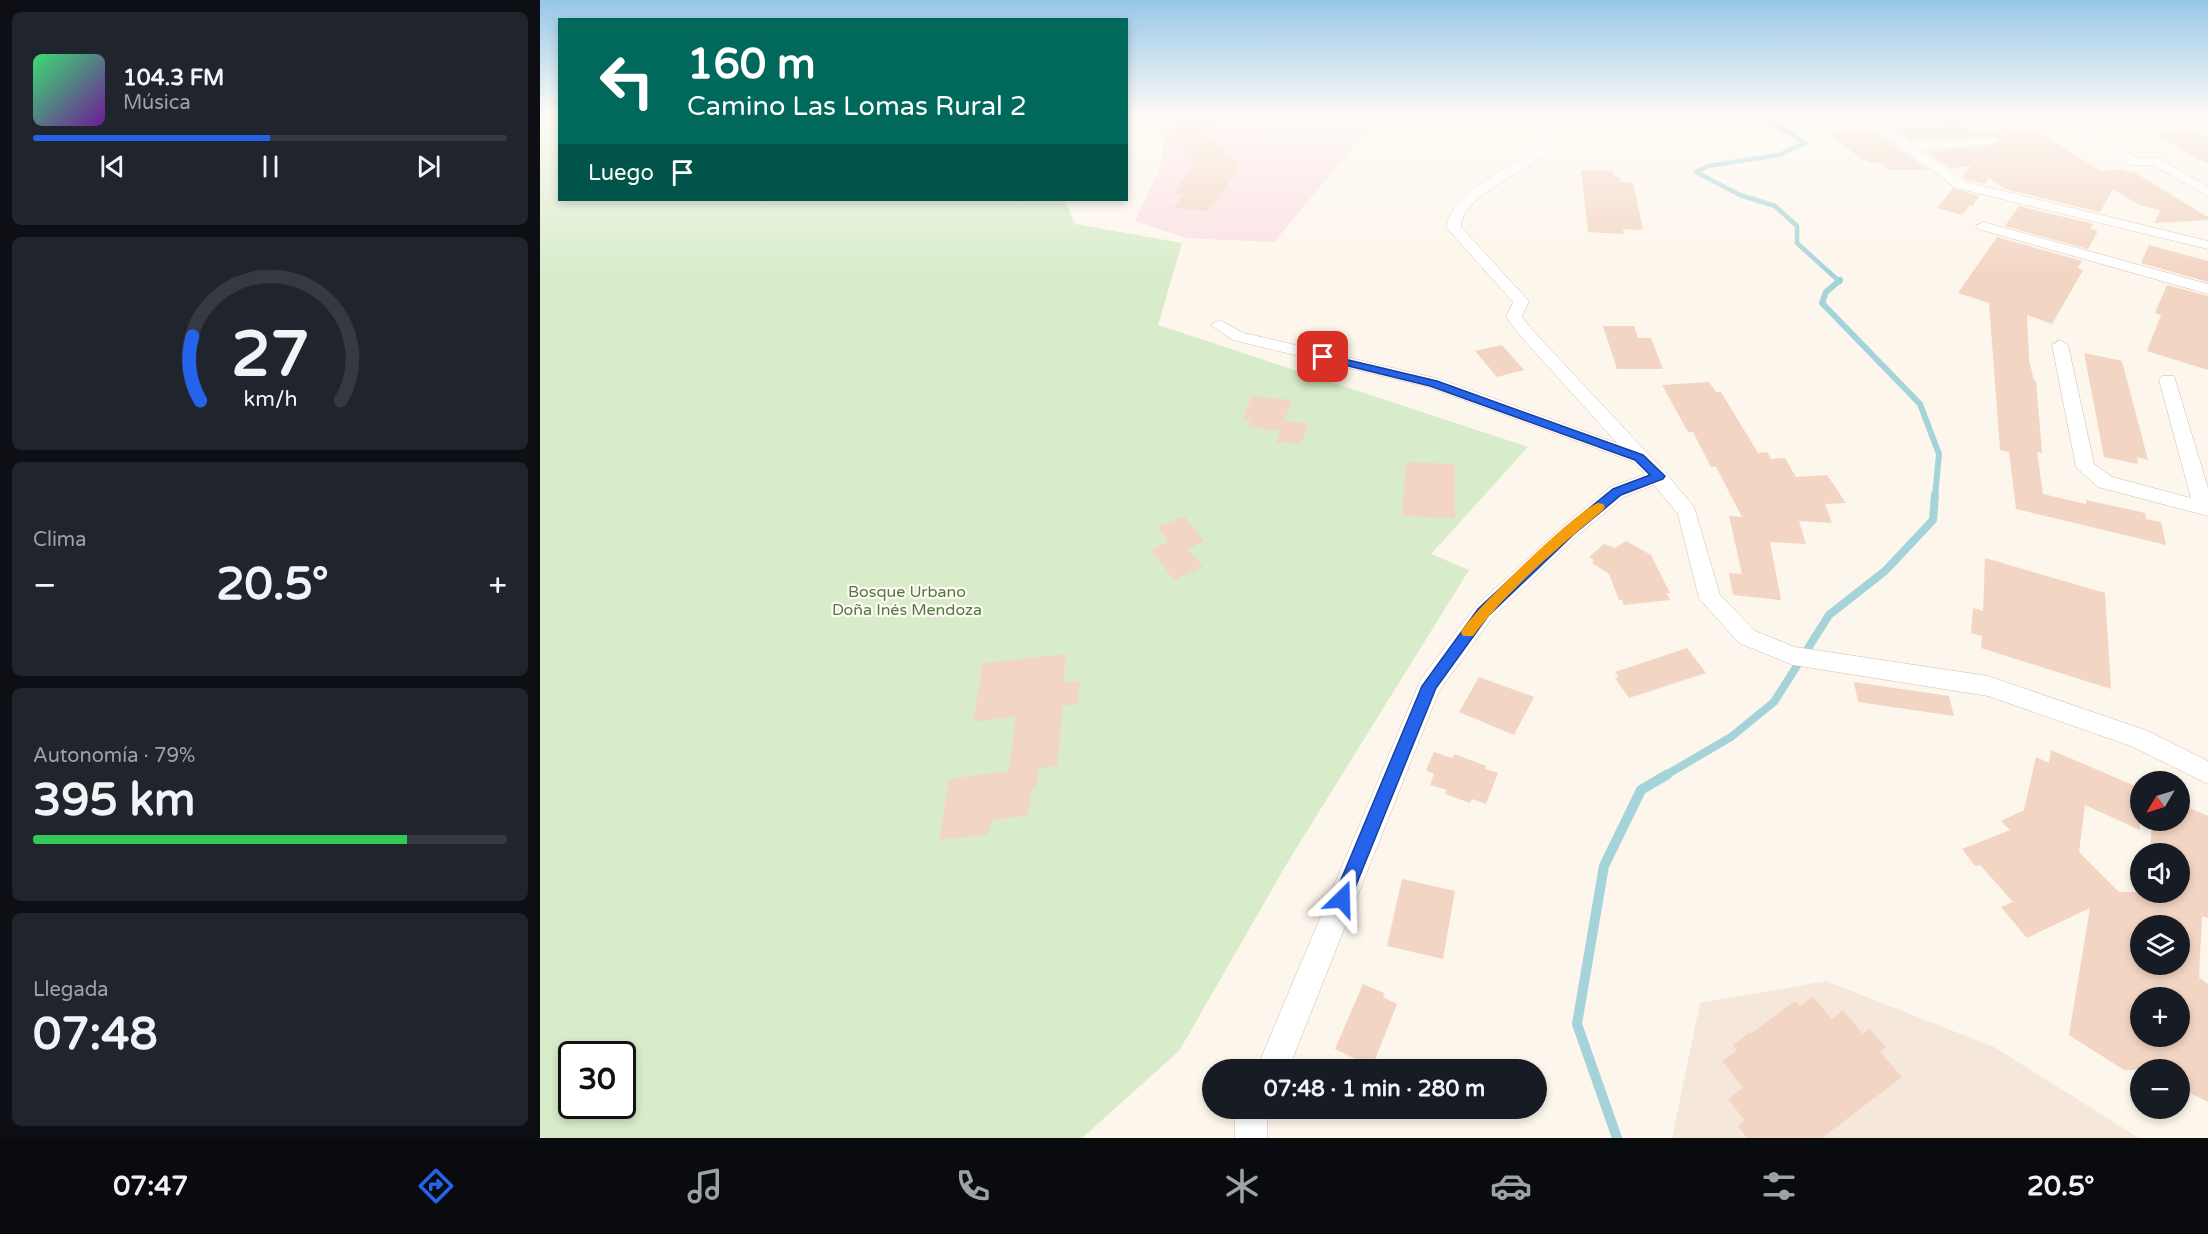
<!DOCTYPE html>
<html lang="es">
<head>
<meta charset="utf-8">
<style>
	:root { --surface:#171b24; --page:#20242c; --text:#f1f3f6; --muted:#9ea1a6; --line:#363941; --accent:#2563eb }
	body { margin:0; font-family:"Varela Round",sans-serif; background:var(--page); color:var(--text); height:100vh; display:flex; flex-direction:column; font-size:22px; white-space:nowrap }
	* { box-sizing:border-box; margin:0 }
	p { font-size:20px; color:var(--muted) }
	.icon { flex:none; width:33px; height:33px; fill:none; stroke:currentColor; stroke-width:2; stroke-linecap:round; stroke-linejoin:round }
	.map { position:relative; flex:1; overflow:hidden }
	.panel { display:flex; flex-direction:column; gap:12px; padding:12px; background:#0d0f14; width:540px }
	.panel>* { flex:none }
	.banner { position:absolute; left:18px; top:18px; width:570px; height:183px; border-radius:0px; box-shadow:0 3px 9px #0003; background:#00695c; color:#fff; overflow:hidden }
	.needle { width:39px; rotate:232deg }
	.buttons { position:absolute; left:1590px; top:771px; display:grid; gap:12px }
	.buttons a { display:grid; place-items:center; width:60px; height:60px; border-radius:50%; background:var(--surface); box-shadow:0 3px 9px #0003; font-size:30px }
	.speed { position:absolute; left:18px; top:1041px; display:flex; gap:12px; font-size:30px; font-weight:700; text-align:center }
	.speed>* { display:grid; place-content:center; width:78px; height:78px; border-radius:50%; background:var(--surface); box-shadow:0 3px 9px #0003; line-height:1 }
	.speed .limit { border:3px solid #111; border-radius:9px; background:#fff; color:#111 }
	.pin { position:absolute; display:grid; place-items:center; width:51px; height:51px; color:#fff; margin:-26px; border-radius:12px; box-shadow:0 3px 9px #0006 }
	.me { position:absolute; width:66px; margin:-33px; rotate:22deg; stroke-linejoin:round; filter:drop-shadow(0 0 4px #0008) }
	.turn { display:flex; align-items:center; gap:21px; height:126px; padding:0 30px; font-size:27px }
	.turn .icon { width:78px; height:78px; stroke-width:2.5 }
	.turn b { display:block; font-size:42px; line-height:51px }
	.then { display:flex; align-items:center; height:57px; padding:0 30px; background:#0003; gap:12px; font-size:22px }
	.big { font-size:45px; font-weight:800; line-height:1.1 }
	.panel .widget { flex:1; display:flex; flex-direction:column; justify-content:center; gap:9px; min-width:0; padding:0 21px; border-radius:9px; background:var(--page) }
	.panel .dial { align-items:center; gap:0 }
	.dial svg { height:156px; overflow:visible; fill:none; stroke:var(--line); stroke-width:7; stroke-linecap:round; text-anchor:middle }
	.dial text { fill:var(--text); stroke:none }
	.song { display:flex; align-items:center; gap:18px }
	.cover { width:72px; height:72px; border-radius:9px; background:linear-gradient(135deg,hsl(140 70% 55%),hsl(280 70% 35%)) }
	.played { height:6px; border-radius:3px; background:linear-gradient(90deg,var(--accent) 50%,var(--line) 50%) }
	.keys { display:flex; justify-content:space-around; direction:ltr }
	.heat { display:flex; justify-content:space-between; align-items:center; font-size:33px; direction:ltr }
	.charge { height:9px; border-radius:4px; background:linear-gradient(90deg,#34c759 79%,var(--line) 0) }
	.trip { position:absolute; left:662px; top:1059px; width:345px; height:60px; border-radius:30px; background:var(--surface); box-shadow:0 3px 9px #0003; font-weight:800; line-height:60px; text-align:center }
	.tabs { display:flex; height:96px; justify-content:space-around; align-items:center; background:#090b0e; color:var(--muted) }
	.tabs .icon { width:42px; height:42px }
	.tabs .on { color:var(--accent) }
	.tabs b { font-size:27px; color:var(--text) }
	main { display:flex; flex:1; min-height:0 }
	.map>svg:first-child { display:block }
	.residential { fill:#f5e8da }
	.medical { fill:#fbdfe3 }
	.green { fill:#d8ecc9; fill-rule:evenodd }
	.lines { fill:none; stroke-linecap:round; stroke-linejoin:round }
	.stream-far3 { stroke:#a5d3da; stroke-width:4.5 }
	.stream-far2 { stroke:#a5d3da; stroke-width:6 }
	.stream-far1 { stroke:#a5d3da; stroke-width:8 }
	.stream { stroke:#a5d3da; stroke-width:10 }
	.building { fill:#f3d5c3; fill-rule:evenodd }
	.street-casing { stroke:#d1beb0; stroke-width:1 }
	.street { fill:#fff; fill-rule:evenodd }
	.route { fill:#2563eb; stroke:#184099; stroke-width:1.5 }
	.slow { fill:#f59e0b }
	.labels { text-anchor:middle; stroke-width:4.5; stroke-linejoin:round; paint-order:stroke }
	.park-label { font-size:16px; fill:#537a41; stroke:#fffaf3 }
</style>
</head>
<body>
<main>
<section class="panel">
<div class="widget">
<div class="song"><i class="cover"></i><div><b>104.3 FM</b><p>Música</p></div></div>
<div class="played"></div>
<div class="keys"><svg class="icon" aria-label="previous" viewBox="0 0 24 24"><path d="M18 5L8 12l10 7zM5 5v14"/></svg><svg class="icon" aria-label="pause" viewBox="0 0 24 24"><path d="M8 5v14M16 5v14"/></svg><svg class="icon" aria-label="next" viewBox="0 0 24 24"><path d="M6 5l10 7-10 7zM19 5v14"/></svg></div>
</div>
<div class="widget dial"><svg viewBox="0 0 100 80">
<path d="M14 69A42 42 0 1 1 86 69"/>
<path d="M14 69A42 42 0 0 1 10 36" stroke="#2563eb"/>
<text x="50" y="56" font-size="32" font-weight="700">27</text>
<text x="50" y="72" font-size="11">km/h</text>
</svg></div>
<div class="widget"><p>Clima</p>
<div class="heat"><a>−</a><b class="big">20.5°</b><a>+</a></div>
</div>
<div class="widget"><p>Autonomía · 79%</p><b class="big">395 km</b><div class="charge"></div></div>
<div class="widget"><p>Llegada</p><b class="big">07:48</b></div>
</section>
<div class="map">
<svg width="1668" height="1138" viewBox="0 0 1668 1138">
	<rect width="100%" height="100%" fill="#fdf6ec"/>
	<path class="residential" d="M1286 981 1454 1047 1599 1138H1132L1160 1003Z"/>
	<path class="medical" d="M624 116H839L734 242 646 238 595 221 621 165Z"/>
	<path class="green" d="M0 116H19L20 200H525L535 224 642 243 618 325 988 447 891 554 929 570 749 860 639 1051 542 1138H0ZM32 1054H82V1106H32Z"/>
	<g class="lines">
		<path class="stream-far3" d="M1222 116 1265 143 1239 155 1168 166 1156 172 1200 195 1235 206 1257 226V243L1300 282"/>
		<path class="stream-far2" d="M1300 280 1286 292 1282 303 1380 404 1399 454 1395 496"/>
		<path class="stream-far1" d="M1126 775 1191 737 1234 702 1289 615 1345 571 1393 520 1395 495"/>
		<path class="stream" d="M1077 1138 1037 1024 1064 866 1101 790 1128 774"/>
	</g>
	<g class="building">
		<path d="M646 116H680L666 135 700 164 679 200H676L668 211 634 208 644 193 633 196 655 162 629 138Z"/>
		<path d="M1419 122 1436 134 1459 132 1465 125 1472 131 1494 129 1561 171 1586 169 1585 172 1592 171 1668 217V220L1615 223 1620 210 1599 205 1573 189 1560 212 1465 189 1448 177 1445 184 1427 180 1422 177 1431 166 1410 168 1385 151 1452 146 1460 140 1458 136 1370 140 1352 127Z"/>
		<path d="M1332 129 1388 170H1350L1341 163H1331L1321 159 1288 132Z"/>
		<path d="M1649 132 1668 137V164L1615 135Z"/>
		<path d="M1041 170 1073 171 1074 176 1079 177 1080 182H1093L1103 230 1083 229 1084 234 1048 232Z"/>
		<path d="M1413 188 1439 196 1433 206 1430 205 1422 215 1397 208Z"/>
		<path d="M1479 206 1553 224 1550 229 1558 231 1548 249 1465 226Z"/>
		<path d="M1457 237 1542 261 1538 268 1543 270 1512 324 1487 315 1489 360 1494 380 1496 381 1502 453 1497 452 1503 494 1546 504V500L1605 513 1606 519 1621 522 1626 545 1476 509 1469 452 1460 450 1449 303 1418 293Z"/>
		<path d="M1609 245 1668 261V282L1601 263Z"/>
		<path d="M1627 285 1668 296V370L1607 351 1621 315 1615 313Z"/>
		<path d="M1063 326H1094L1098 338H1111L1123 369H1077Z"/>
		<path d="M962 345 984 370 957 377 935 351Z"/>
		<path d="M1544 353 1582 361 1608 460 1597 457 1598 464 1564 457Z"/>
		<path d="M1169 382 1176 392H1181L1218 453 1227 452 1231 459 1245 458 1256 477 1287 475 1306 503 1285 504 1292 523 1259 521 1266 544 1230 542 1241 600 1193 595 1189 573 1202 574 1189 516 1202 517 1176 467H1171L1153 432H1148L1122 385Z"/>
		<path d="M712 396 752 400 740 431 708 427 711 420 703 419Z"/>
		<path d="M744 421 768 423 761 444 736 442Z"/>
		<path d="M866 462 915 464V518L862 516Z"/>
		<path d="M644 516 664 541 648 549 663 567 634 580 611 550 629 542 617 527Z"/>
		<path d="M1086 541 1111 555 1130 593H1126L1130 600 1084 605 1082 600H1079L1069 574 1052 563 1054 560 1049 557 1064 544 1075 548Z"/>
		<path d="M1445 558 1565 593 1571 689 1441 648 1442 636 1431 633 1433 608 1443 611Z"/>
		<path d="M1147 648 1166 673 1089 698 1075 678 1079 677 1075 672Z"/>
		<path d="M526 654 523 683 540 681 538 704 523 706 517 766 499 768 496 788H492L488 815 451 821 449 834 399 840 409 779 469 771 476 716 433 722 443 663Z"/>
		<path d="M939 677 994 697 974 735 919 712Z"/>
		<path d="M1314 682 1409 696 1414 716 1318 702Z"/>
		<path d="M1511 750 1600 788V830L1545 805 1539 852 1579 892H1640V854H1610L1612 820H1640V804L1668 816V918L1662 916 1659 977 1668 984V1102L1640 1088V1070H1584L1529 1035 1550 908 1487 938 1461 907 1473 902 1440 865 1435 866 1422 849 1470 830 1461 821 1484 810 1496 757 1509 763ZM1600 926H1640V964H1600ZM1600 998H1640V1036H1600Z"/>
		<path d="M894 752 912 758 914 754 946 766 945 769 958 773 946 804 932 799 930 803 905 794 907 790 890 785 894 774 886 770Z"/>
		<path d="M862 879 915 891 903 959 847 946Z"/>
		<path d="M823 984 844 993 843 997 857 1004 832 1067 795 1049Z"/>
		<path d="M1273 997 1292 1019 1303 1010 1323 1034 1329 1029 1346 1047 1340 1052 1362 1077 1282 1138H1207L1198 1126 1205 1121 1188 1099 1203 1088 1182 1061 1197 1050 1193 1045 1210 1032 1211 1034 1255 1001 1260 1006Z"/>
	</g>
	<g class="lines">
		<g class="street-casing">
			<g id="street">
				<path d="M979 116H992L1010 134 1013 147C993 171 920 194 921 227L986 298 989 301 982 317 996 334 1125 472 1154 507 1180 595 1215 631 1255 647 1448 676 1608 731 1668 761V784L1591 746 1448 696 1253 665 1199 643 1159 598 1138 514 1114 485 1084 497 1037 536 951 619 899 691 748 1070H716L881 679 935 607 1023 526 1070 487 1105 474 1094 462 888 387 693 340 671 325 679 320 704 333 900 379 1077 443 984 340 966 317 973 302 907 228C907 193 976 165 1001 146L1000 138Z"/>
				<path d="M1319 116H1333L1369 142 1456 137 1458 140 1452 144 1379 149 1426 182 1668 241V249L1416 188Z"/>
				<path d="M1546 128 1597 158H1619L1668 187V196L1613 165H1591L1542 135 1540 132Z"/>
				<path d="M1443 222 1668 284V294L1438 229 1436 226Z"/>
				<path d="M1520 340 1528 345 1554 464 1572 477 1651 498 1619 380 1622 376H1634L1668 488V516L1558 487 1536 467 1512 345Z"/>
				<path d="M699 1108H732L727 1120V1138H695V1120Z"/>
			</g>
		</g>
		<use href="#street" class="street"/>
	</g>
	<linearGradient id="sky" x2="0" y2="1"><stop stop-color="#97c7e8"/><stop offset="0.42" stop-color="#fefbf6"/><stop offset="1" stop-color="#fefbf6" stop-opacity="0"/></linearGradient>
	<rect width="1668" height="275" fill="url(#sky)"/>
	<path class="route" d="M783 354 897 381 1103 455 1125 476 1123 479 1081 495 1034 534 948 616 896 688 808 905 802 908 795 905 793 899 882 686 938 609 1025 528 1073 489 1110 475 1095 460 890 386 780 359 778 357Z"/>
	<path class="slow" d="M1058 503 1063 504 1065 507 1063 510C1020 546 966 591 933 636H923L921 632C932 612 1038 509 1058 503Z"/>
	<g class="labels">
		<g class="park-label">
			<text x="367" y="597">Bosque Urbano<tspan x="367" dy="18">Doña Inés Mendoza</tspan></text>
		</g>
	</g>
</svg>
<div class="buttons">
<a><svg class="needle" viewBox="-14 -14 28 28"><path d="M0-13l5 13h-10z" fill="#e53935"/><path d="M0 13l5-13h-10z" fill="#9ea1a6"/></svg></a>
<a><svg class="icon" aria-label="sound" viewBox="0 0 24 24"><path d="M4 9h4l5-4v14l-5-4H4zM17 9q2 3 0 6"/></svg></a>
<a><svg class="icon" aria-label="layers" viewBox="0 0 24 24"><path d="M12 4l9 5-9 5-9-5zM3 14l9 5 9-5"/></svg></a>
<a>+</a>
<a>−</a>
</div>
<div class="speed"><div class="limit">30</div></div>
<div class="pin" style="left:783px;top:357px;background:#d93025"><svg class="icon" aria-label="arrive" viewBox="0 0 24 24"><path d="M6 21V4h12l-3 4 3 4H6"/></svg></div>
<svg class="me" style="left:802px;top:899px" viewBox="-20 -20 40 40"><path d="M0-17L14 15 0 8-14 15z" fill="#2563eb" stroke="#fff" stroke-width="4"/></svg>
<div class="trip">07:48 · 1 min · 280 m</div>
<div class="banner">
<div class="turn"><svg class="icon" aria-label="left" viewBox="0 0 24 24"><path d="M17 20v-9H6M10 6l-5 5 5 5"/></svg><div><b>160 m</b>Camino Las Lomas Rural 2</div></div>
<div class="then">Luego<svg class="icon" aria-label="arrive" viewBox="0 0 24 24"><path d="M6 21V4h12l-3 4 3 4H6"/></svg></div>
</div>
</div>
</main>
<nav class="tabs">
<b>07:47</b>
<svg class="icon on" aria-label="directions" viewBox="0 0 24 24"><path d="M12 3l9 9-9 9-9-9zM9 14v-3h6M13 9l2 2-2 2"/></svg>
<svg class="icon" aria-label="music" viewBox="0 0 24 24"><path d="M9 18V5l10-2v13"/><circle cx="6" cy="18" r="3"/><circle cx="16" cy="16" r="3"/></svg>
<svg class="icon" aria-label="phone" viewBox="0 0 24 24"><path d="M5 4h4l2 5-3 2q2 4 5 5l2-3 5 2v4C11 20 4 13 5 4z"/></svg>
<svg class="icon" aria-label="climate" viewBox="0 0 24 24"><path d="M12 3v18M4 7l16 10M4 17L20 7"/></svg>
<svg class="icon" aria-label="car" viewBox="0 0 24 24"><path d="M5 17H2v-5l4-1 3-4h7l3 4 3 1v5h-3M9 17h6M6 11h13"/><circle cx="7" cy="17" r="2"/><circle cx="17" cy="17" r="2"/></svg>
<svg class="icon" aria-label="filters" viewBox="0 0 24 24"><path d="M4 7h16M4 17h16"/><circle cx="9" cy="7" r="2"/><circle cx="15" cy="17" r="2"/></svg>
<b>20.5°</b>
</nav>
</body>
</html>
